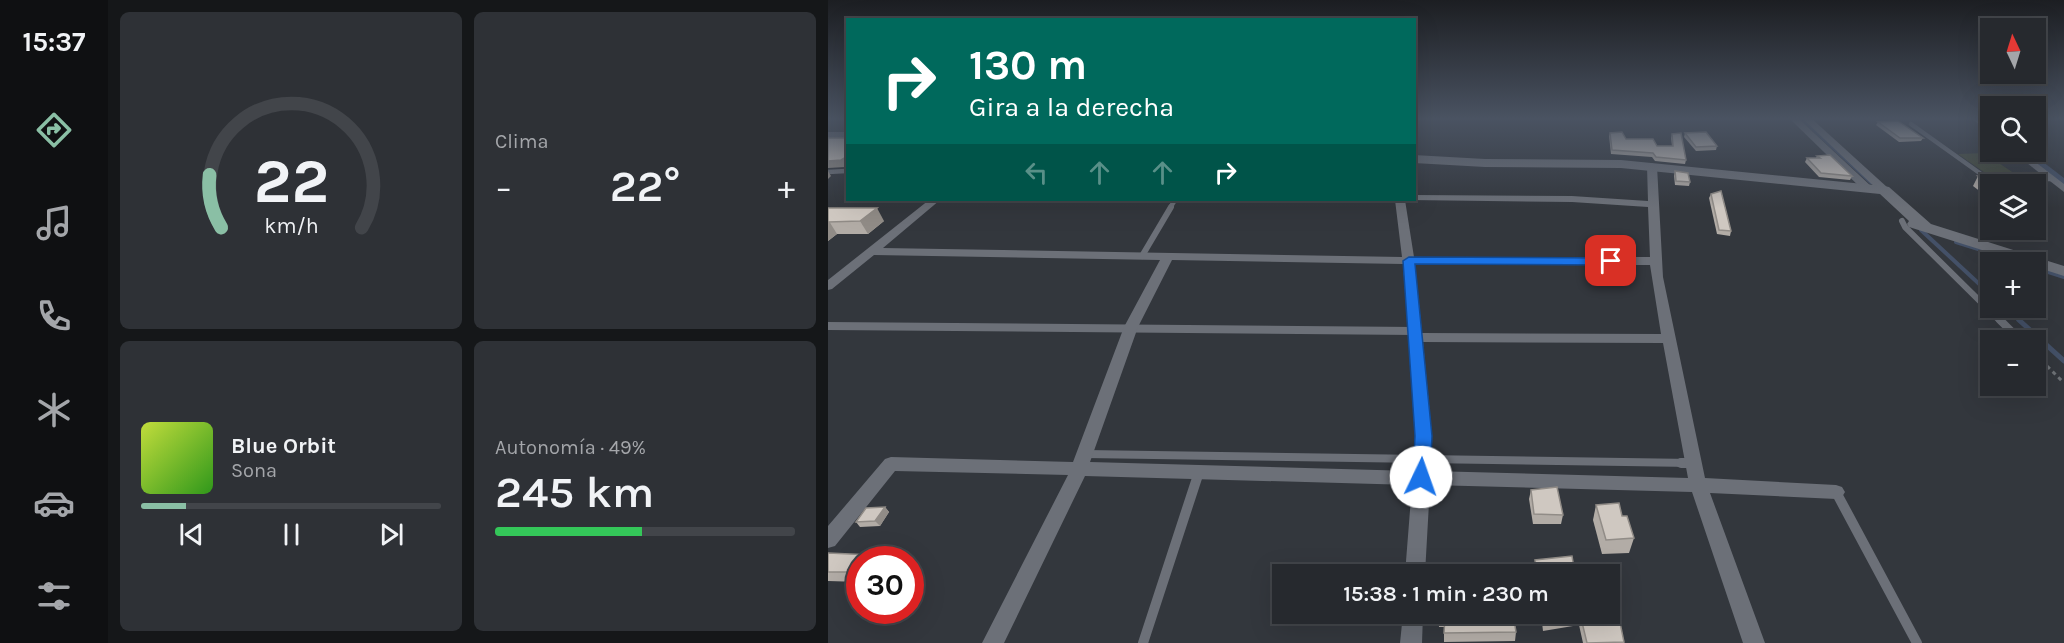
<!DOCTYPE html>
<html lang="es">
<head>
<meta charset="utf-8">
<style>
	:root { --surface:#26292e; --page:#2e3136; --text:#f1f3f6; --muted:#a4a6aa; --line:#42454a; --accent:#8abfa5 }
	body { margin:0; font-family:Karla,sans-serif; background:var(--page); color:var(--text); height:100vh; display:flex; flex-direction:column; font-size:22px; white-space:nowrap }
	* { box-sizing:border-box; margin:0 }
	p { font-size:20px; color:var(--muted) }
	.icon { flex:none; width:33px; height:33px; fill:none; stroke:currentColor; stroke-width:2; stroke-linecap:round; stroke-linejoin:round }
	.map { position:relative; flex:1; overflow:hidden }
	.drawer { display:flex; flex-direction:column; gap:12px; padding:12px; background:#151719; width:720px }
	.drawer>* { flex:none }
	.guide { position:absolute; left:18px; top:18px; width:570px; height:183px; border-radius:0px; box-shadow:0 6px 24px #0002,0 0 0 2px var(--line); background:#00695c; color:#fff; overflow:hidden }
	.needle { width:39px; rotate:356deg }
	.fabs { position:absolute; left:1152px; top:18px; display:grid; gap:12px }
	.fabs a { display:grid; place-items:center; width:66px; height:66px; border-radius:0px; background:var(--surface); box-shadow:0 6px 24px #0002,0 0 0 2px var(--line); font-size:30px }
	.speed { position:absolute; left:18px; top:546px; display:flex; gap:12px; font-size:30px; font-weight:700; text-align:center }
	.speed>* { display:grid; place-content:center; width:78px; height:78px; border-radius:50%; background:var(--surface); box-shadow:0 6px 24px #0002,0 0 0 2px var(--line); line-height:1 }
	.speed .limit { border:9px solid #d22; background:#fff; color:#111 }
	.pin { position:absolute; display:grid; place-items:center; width:51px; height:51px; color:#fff; margin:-26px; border-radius:12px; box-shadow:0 3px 9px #0006 }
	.me { position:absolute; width:66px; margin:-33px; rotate:3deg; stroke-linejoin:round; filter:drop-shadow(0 0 4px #0008) }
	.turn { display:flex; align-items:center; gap:21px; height:126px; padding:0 24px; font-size:27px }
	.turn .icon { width:78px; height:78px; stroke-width:2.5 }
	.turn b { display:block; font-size:42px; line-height:51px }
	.lanes { display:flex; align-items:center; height:57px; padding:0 24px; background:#0003; justify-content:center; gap:30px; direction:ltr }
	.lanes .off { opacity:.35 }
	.big { font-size:45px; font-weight:600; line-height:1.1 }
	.drawer .tile { flex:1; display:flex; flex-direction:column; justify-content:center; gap:9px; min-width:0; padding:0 21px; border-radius:9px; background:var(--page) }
	.drawer .dial { align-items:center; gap:0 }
	.dial svg { height:156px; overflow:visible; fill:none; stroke:var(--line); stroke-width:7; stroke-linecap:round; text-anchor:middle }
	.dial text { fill:var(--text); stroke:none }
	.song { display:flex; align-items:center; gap:18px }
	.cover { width:72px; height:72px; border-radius:9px; background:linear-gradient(135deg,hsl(70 70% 55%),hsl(110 70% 35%)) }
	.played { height:6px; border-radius:3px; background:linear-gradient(90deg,var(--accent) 15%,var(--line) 15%) }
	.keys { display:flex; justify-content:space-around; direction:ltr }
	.heat { display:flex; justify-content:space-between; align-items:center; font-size:33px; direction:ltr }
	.charge { height:9px; border-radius:4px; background:linear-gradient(90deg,#34c759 49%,var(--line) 0) }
	.drawer .tiles { flex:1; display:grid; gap:12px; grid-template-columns:repeat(2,1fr) }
	.trip { position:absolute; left:444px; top:564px; width:348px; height:60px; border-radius:0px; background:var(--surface); box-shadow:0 6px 24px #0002,0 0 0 2px var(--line); font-weight:600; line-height:60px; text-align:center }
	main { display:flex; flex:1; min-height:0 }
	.menu { display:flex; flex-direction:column; width:108px; justify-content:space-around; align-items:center; background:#0f1012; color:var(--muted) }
	.menu .icon { width:42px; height:42px }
	.menu .on { color:var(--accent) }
	.menu b { font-size:27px; color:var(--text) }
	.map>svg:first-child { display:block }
	.green { fill:#454c3b }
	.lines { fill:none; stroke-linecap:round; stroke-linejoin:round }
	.stream-far2 { stroke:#445168; stroke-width:3 }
	.stream-far1 { stroke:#445168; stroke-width:4 }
	.stream { stroke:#445168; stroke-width:5 }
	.canal { fill:#445168; fill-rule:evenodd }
	.path { stroke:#6e7277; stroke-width:3; stroke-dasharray:4 4; stroke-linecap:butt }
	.service-far3 { stroke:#6c7078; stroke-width:4.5 }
	.service-far2 { stroke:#6c7078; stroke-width:6 }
	.service-far1 { stroke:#6c7078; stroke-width:8 }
	.service { stroke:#6c7078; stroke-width:10 }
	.minor { fill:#6c7078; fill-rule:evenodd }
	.tertiary { fill:#6c7078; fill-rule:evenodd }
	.wall { fill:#b2aca6 }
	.shaded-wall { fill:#918c87 }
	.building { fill:#cfc8c1; stroke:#918c87; stroke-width:1.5 }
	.route { fill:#1a73e8; stroke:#114b97; stroke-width:1.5 }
</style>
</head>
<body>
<main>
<nav class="menu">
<b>15:37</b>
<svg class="icon on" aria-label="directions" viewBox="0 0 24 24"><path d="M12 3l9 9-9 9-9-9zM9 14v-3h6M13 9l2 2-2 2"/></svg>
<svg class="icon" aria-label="music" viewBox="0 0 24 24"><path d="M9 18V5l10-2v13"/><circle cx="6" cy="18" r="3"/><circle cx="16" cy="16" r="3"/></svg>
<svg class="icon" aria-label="phone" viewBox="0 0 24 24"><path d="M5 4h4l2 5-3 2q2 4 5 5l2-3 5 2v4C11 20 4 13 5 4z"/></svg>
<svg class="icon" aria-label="climate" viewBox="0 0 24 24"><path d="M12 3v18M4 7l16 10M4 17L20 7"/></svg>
<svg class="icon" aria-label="car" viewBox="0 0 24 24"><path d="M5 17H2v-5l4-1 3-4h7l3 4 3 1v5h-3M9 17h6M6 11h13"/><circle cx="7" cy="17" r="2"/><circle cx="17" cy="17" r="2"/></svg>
<svg class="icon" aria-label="filters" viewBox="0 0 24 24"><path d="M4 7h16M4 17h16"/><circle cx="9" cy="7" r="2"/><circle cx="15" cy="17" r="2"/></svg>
</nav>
<section class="drawer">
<div class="tiles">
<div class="tile dial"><svg viewBox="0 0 100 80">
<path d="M14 69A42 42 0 1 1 86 69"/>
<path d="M14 69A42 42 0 0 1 8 42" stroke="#8abfa5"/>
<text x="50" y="56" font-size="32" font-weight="700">22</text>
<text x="50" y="72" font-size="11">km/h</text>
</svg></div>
<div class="tile"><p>Clima</p>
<div class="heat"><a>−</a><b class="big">22°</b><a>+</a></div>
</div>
<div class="tile">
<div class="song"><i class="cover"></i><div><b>Blue Orbit</b><p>Sona</p></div></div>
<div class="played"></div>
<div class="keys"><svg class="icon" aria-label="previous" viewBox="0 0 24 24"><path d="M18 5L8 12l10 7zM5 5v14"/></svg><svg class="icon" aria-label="pause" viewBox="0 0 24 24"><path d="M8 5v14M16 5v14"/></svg><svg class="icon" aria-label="next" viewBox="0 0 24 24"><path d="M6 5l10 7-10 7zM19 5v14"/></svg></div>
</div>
<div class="tile"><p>Autonomía · 49%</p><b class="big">245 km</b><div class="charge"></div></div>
</div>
</section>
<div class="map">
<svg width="1236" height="643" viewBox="0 0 1236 643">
	<rect width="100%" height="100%" fill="#33373d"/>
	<path class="green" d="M1156 153 1190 176 1163 177 1130 154Z"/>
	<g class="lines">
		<path class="stream-far2" d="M972 118 1043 183"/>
		<g class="stream-far1">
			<path d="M1093 230 1162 294"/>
			<path d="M1128 242 1191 262"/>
			<path d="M1208 268 1236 277"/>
			<path d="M1178 308 1193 322"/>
		</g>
		<path class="stream" d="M1191 320 1236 361"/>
		<g class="canal">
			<path d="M1147 118H1158L1162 121V129Z"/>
			<path d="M1189 152H1202L1236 178V188Z"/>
		</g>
		<path class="path" d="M1219 366 1236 383"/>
		<g class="service-far3">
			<path d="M1083 124 1167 184"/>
			<path d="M0 172 18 171"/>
			<path d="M1171 179H1224"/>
			<path d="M342 208 347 200"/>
		</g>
		<g class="service-far2">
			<path d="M1208 212 1213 216"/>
			<path d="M1074 221 1077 227 1173 322"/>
			<path d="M314 256 343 207"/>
		</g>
		<g class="service-far1">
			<path d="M1172 320 1192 340"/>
			<path d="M0 326 587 331"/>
			<path d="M1208 355 1211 359"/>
			<path d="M257 454 864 463"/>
		</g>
		<g class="service">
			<path d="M853 463H864"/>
			<path d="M1008 492 1089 643"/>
			<path d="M315 643 371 472"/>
		</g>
		<g class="minor">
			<path d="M961 118H970L1044 187V191H1036Z"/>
			<path d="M974 118H983L1060 188V192H1052Z"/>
			<path d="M1143 118H1152L1162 126V133Z"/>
			<path d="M1185 152H1194L1236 184V192Z"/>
			<path d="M824 163 829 166 835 277 877 478 1008 485 1014 487 1017 492 1014 497 1008 499 882 493 937 643H915L864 492 602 485 597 574H577L584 485 257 476 176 643H154L240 475 67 471 7 546 0 548V526L57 459 63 457 245 462 296 327 332 260 46 255 4 289 0 290V280L101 200H112L55 248 574 257 567 200H577L586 257H822L820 207 744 202 582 200H586V195L744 196 820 201 819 166ZM344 260 575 264 588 436 585 471 262 462 310 327ZM587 265H822L833 334 594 333ZM595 342 835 343 860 478 602 471 604 436Z"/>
			<path d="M575 614H595L594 643H572Z"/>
		</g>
		<g class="tertiary">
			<rect x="0" y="132" width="20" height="8"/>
			<path d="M586 155 657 159 793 160 1056 186 1061 187 1103 224 1236 266V276L1208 267V262H1192L1081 227 1079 224 1081 221 1052 194 793 168 657 167 586 163Z"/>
		</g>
	</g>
	<g class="wall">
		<path d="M1050 122 1095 138 1093 141 1071 142 1048 125Z"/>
		<path d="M782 133 798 139 829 146H844L843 138 844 134 858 160 857 164 827 161 824 157 783 154 781 136Z"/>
		<path d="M857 133 889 146 888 150 868 151 856 137Z"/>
		<path d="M989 156 1024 176 1022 180 991 177 977 162 979 158H988Z"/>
		<path d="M847 171 862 182 861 186 847 185 846 176Z"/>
		<path d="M1150 176 1175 184H1162V199L1145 186Z"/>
		<path d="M883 194 903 231 902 236 889 234 881 198Z"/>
		<path d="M0 208 56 221 40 234H9L0 241Z"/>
		<path d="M703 490 735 515 733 524H705L701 499Z"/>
		<path d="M768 505 794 516 806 538 801 553 774 554 765 520Z"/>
		<path d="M57 507 61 512 52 526 32 527 28 522Z"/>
		<path d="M0 553 32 560V582L0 581Z"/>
		<path d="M707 560 747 574H707L706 567Z"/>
		<path d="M610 614 688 632 687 641 616 642V627H611Z"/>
		<path d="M713 614H782L796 642V643H755L751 625 715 631Z"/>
	</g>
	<g class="shaded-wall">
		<path d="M20 156V165L17 167 0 168V161Z"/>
		<path d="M0 171 3 176 0 179Z"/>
		<path d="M49 208 56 221 40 234 32 221Z"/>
		<path d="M1 221 9 234 0 241V222Z"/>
		<path d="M57 507 61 512 52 526 47 521Z"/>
	</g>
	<g class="building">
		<path d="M1070 121 1095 138H1072L1050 122Z"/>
		<path d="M794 132 798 139H825L829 146H845L844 134 853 133 858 160 828 157 825 153 784 150 782 133Z"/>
		<path d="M878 132 889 146 868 147 857 133Z"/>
		<path d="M0 138H20V156L13 160 0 161Z"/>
		<path d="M1002 155 1024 176 993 173 979 158H992L989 156Z"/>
		<path d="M847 171 860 173 862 182 848 181Z"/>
		<path d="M1167 175 1173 178 1179 175 1175 184H1163L1150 176Z"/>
		<path d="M893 191 903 231 891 230 883 194Z"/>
		<path d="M0 208H49L32 221 0 222Z"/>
		<path d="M729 487 735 515 706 514 703 490Z"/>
		<path d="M791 503 794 516H799L806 538 778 540 768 505Z"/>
		<path d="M57 507 47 521 28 522 38 508Z"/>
		<path d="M0 553 66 556 63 560H32V572H0Z"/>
		<path d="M744 556 747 574H710L707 560Z"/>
		<path d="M782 603H788L796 642 759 643 753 618 716 624 715 614H782Z"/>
		<path d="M610 614H685L688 632 616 633 617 617 611 618Z"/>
	</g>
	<linearGradient id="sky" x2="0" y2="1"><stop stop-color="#1c1e22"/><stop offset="0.57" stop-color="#4a5362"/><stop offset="1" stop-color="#4a5362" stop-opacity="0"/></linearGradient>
	<rect width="1236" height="208" fill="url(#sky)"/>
	<path class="route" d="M581 257 783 258 789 261 783 265 587 264 604 436 602 477 600 482 593 484 587 482 585 477 587 436 575 261Z"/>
</svg>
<div class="fabs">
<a><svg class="needle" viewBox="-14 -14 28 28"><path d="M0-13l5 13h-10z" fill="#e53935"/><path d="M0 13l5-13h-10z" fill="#a4a6aa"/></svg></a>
<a><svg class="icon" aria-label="search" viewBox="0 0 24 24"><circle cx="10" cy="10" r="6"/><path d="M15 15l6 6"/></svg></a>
<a><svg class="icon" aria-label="layers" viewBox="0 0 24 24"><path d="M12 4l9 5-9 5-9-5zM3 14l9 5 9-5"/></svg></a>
<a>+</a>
<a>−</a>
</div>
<div class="speed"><div class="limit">30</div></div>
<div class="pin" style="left:783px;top:261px;background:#d93025"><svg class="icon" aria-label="arrive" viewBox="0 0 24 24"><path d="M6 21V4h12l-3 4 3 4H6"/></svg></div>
<svg class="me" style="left:593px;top:477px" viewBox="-20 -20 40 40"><circle r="19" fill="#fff"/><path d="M0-13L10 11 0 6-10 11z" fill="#1a73e8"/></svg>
<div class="trip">15:38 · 1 min · 230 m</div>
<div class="guide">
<div class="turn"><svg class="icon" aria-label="right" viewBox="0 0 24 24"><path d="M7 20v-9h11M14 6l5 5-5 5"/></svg><div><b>130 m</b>Gira a la derecha</div></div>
<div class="lanes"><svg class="icon off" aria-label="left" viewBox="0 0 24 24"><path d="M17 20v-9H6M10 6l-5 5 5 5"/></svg><svg class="icon off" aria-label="ahead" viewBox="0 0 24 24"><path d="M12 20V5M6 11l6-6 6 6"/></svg><svg class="icon off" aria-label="ahead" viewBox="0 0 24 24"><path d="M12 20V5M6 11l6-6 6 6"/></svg><svg class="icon" aria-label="right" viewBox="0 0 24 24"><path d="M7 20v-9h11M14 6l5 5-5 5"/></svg></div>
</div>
</div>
</main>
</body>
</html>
